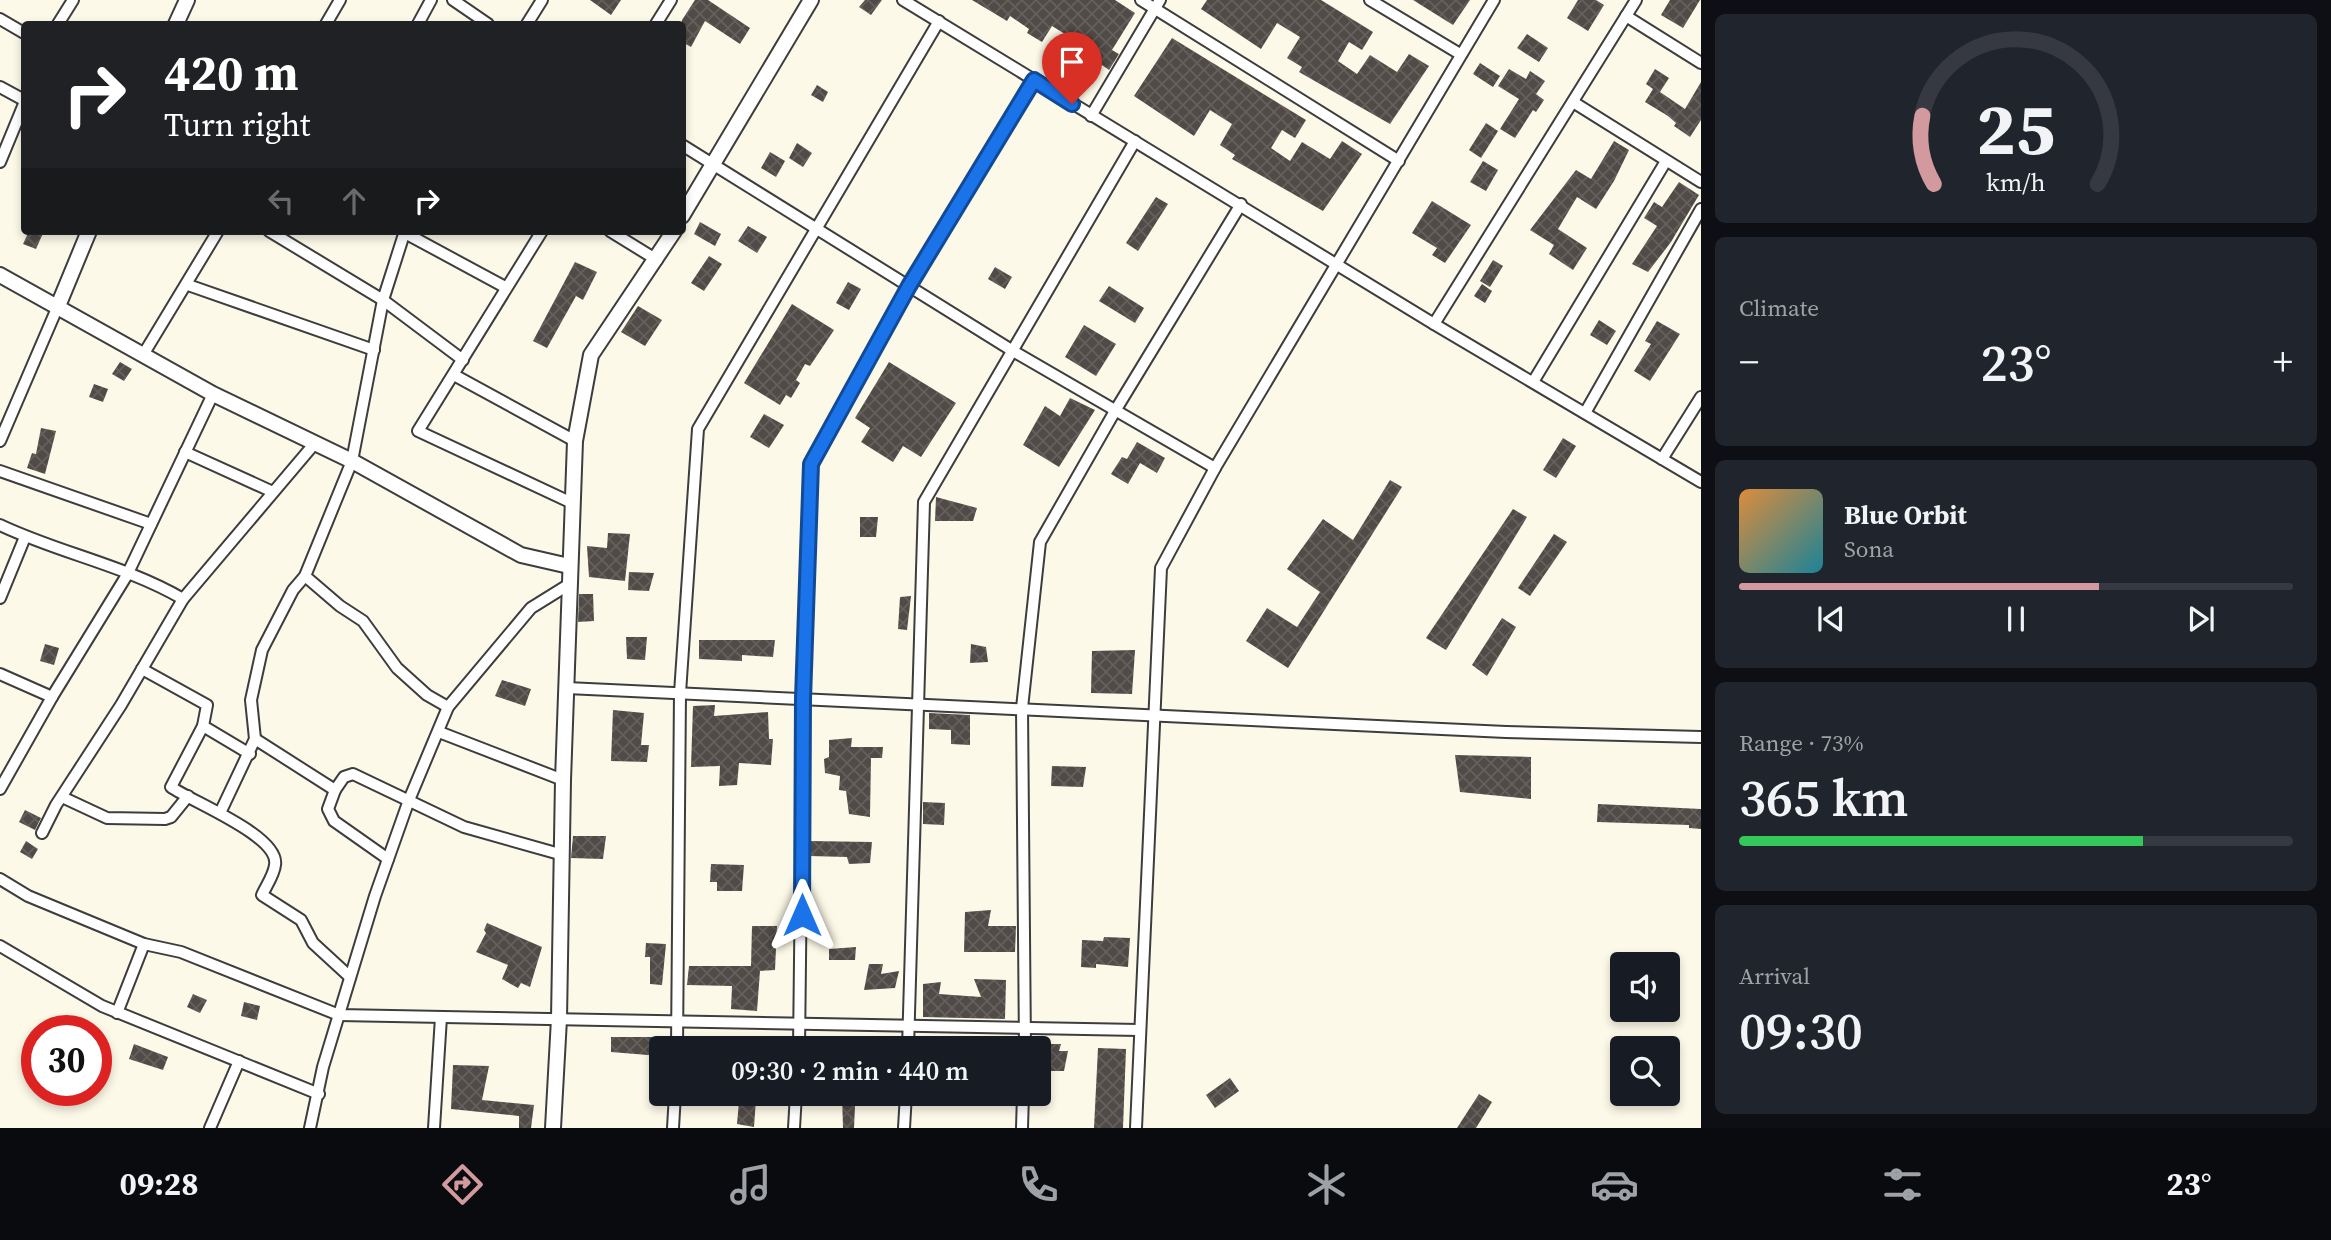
<!DOCTYPE html>
<html lang="en">
<head>
<meta charset="utf-8">
<style>
	:root { --surface:#171b24; --page:#20242c; --text:#f1f3f6; --muted:#9ea1a6; --line:#363941; --accent:#d29a9f }
	body { margin:0; font-family:"Source Serif 4",serif; background:var(--page); color:var(--text); height:100vh; display:flex; flex-direction:column; font-size:26px; white-space:nowrap }
	* { box-sizing:border-box; margin:0 }
	p { font-size:23px; color:var(--muted) }
	.icon { flex:none; width:38px; height:38px; fill:none; stroke:currentColor; stroke-width:2; stroke-linecap:round; stroke-linejoin:round }
	.map { position:relative; flex:1; overflow:hidden }
	.sheet { display:flex; flex-direction:column; gap:14px; padding:14px; background:#0d0f14; width:630px }
	.sheet>* { flex:none }
	.top-card { position:absolute; left:21px; top:21px; width:665px; height:214px; border-radius:7px; box-shadow:0 4px 10px #0003; background:#202124; color:#fff; overflow:hidden }
	.controls { position:absolute; left:1610px; top:952px; display:grid; gap:14px }
	.controls a { display:grid; place-items:center; width:70px; height:70px; border-radius:7px; background:var(--surface); box-shadow:0 4px 10px #0003; font-size:35px }
	.speed { position:absolute; left:21px; top:1015px; display:flex; gap:14px; font-size:35px; font-weight:700; text-align:center }
	.speed>* { display:grid; place-content:center; width:91px; height:91px; border-radius:50%; background:var(--surface); box-shadow:0 4px 10px #0003; line-height:1 }
	.speed .limit { border:10px solid #d22; background:#fff; color:#111 }
	.pin { position:absolute; display:grid; place-items:center; width:60px; height:60px; color:#fff; margin:-72px -30px; border-radius:50% 50% 50% 0; rotate:-45deg; box-shadow:0 0 7px #0007 }
	.pin .icon { rotate:45deg }
	.me { position:absolute; width:77px; margin:-38px; rotate:0deg; stroke-linejoin:round; filter:drop-shadow(0 0 5px #0008) }
	.turn { display:flex; align-items:center; gap:24px; height:147px; padding:0 28px; font-size:32px }
	.turn .icon { width:91px; height:91px; stroke-width:2.5 }
	.turn b { display:block; font-size:49px; line-height:60px }
	.lanes { display:flex; align-items:center; height:66px; padding:0 28px; background:#0003; justify-content:center; gap:35px; direction:ltr }
	.lanes .off { opacity:.35 }
	.big { font-size:52px; font-weight:600; line-height:1.1 }
	.sheet .tile { flex:1; display:flex; flex-direction:column; justify-content:center; gap:10px; min-width:0; padding:0 24px; border-radius:10px; background:var(--page) }
	.sheet .dial { align-items:center; gap:0 }
	.dial svg { height:182px; overflow:visible; fill:none; stroke:var(--line); stroke-width:7; stroke-linecap:round; text-anchor:middle }
	.dial text { fill:var(--text); stroke:none }
	.song { display:flex; align-items:center; gap:21px }
	.cover { width:84px; height:84px; border-radius:10px; background:linear-gradient(135deg,hsl(30 70% 55%),hsl(190 70% 35%)) }
	.played { height:7px; border-radius:4px; background:linear-gradient(90deg,var(--accent) 65%,var(--line) 65%) }
	.keys { display:flex; justify-content:space-around; direction:ltr }
	.heat { display:flex; justify-content:space-between; align-items:center; font-size:38px; direction:ltr }
	.charge { height:10px; border-radius:5px; background:linear-gradient(90deg,#34c759 73%,var(--line) 0) }
	.trip { position:absolute; left:649px; top:1036px; width:402px; height:70px; border-radius:7px; background:var(--surface); box-shadow:0 4px 10px #0003; font-weight:600; line-height:70px; text-align:center }
	.tabs { display:flex; height:112px; justify-content:space-around; align-items:center; background:#090b0e; color:var(--muted) }
	.tabs .icon { width:49px; height:49px }
	.tabs .on { color:var(--accent) }
	.tabs b { font-size:32px; color:var(--text) }
	main { display:flex; flex:1; min-height:0 }
	.map>svg:first-child { display:block }
	.building { fill:url(#building-cross-hatch) }
	.lines { fill:none; stroke-linecap:round; stroke-linejoin:round }
	.minor-casing { stroke:#3d3d3d; stroke-width:14 }
	.tertiary-casing { stroke:#3d3d3d; stroke-width:18 }
	.minor { stroke:#fff; stroke-width:10 }
	.tertiary { stroke:#fff; stroke-width:14 }
	.route-casing { stroke:#114b97; stroke-width:18 }
	.route { stroke:#1a73e8; stroke-width:12 }
</style>
</head>
<body>
<main>
<div class="map">
<svg width="1701" height="1128" viewBox="0 0 1701 1128">
	<defs>
		<pattern id="building-cross-hatch" width="8" height="8" patternUnits="userSpaceOnUse" patternTransform="scale(1.75)"><rect width="8" height="8" fill="#514b47"/><path d="M0 0l8 8M0 8l8-8" fill="none" stroke="#65605d"/></pattern>
	</defs>
	<rect width="100%" height="100%" fill="#fdf9e8"/>
	<g class="building">
		<path d="M590 0H621L611 15Z"/>
		<path d="M695 0H708L750 28 740 44 705 21 691 47 682 42V20Z"/>
		<path d="M865 0H882L871 15 859 7Z"/>
		<path d="M972 0H1115L1135 13 1112 50 1119 54 1109 70 1102 65 1096 75 1063 54 1073 39 1052 26 1042 42 1027 33 1029 29 1010 16 1007 21Z"/>
		<path d="M1207 0H1321L1373 32 1362 50 1349 42 1338 61 1357 74 1370 55 1397 72 1409 54 1429 66 1390 124 1299 72 1302 67 1287 58 1300 37 1277 23 1261 49 1201 9Z"/>
		<path d="M1413 0H1470L1453 25Z"/>
		<path d="M1578 0H1596L1604 5 1588 31 1567 18Z"/>
		<path d="M1670 0H1700L1683 28 1661 15Z"/>
		<path d="M1527 34 1548 48 1539 62 1517 48Z"/>
		<path d="M1172 38 1306 120 1295 138 1282 130 1271 148 1290 161 1302 142 1330 159 1342 141 1362 154 1323 211 1232 159 1235 155 1220 145 1232 124 1210 110 1194 136 1134 96Z"/>
		<path d="M1480 63 1500 76 1493 87 1473 74Z"/>
		<path d="M1509 69 1526 79 1530 71 1545 81 1536 94 1544 100 1536 112 1533 110 1515 138 1500 129 1519 99 1498 86Z"/>
		<path d="M1655 69 1669 78 1660 92 1685 109 1701 82V120L1690 137 1674 126 1676 123 1668 116 1645 102 1653 89 1646 84Z"/>
		<path d="M817 85 828 92 823 102 811 95Z"/>
		<path d="M1486 123 1498 131 1481 158 1469 150Z"/>
		<path d="M1614 141 1629 150 1614 181 1596 209 1577 197 1558 229 1587 248 1573 270 1549 254 1554 245 1530 230 1576 170 1591 179Z"/>
		<path d="M797 143 812 153 803 167 789 158Z"/>
		<path d="M770 152 785 161 776 177 761 168Z"/>
		<path d="M1483 161 1498 170 1486 191 1470 182Z"/>
		<path d="M1679 182 1699 195 1671 242 1648 272 1632 264 1657 226 1644 218 1654 202 1662 207Z"/>
		<path d="M1156 197 1168 204 1138 251 1126 243Z"/>
		<path d="M1432 201 1471 225 1445 263 1432 255 1437 248 1412 233Z"/>
		<path d="M700 222 721 234 715 246 694 234Z"/>
		<path d="M748 226 767 237 757 253 738 241Z"/>
		<path d="M29 231H44L36 249 23 244Z"/>
		<path d="M709 256 722 264 704 291 691 283Z"/>
		<path d="M1493 260 1503 266 1490 287 1480 281Z"/>
		<path d="M575 262 597 272 583 300 576 296 547 348 533 341Z"/>
		<path d="M995 267 1012 277 1005 289 988 279Z"/>
		<path d="M848 282 861 289 849 310 836 303Z"/>
		<path d="M1482 284 1492 291 1485 303 1474 296Z"/>
		<path d="M1109 286 1144 308 1135 323 1099 301Z"/>
		<path d="M792 304 834 330 810 366 805 364 796 380 800 383 791 398 786 395 780 405 744 383Z"/>
		<path d="M638 306 662 320 645 346 621 332Z"/>
		<path d="M1599 320 1616 331 1607 345 1590 335Z"/>
		<path d="M1657 321 1680 334 1650 381 1634 371 1651 344 1645 341Z"/>
		<path d="M1084 325 1116 344 1096 376 1065 357Z"/>
		<path d="M120 362 132 369 124 381 112 374Z"/>
		<path d="M889 362 956 403 921 457 903 446 893 462 861 442 870 428 855 418Z"/>
		<path d="M94 384 108 389 103 402 89 397Z"/>
		<path d="M1070 398 1095 410 1059 467 1023 445 1045 406 1060 416Z"/>
		<path d="M764 414 784 425 769 448 750 437Z"/>
		<path d="M41 428 56 431 45 474 27 468 32 453 36 454Z"/>
		<path d="M1563 438 1576 446 1556 478 1543 470Z"/>
		<path d="M1137 442 1165 458 1157 473 1140 463 1128 484 1111 474 1122 457 1127 459Z"/>
		<path d="M1390 480 1402 487 1288 668 1246 641 1267 608 1297 627 1320 592 1287 569 1323 519 1353 540Z"/>
		<path d="M936 497 977 508 973 521H935Z"/>
		<path d="M1513 509 1527 517 1446 650 1426 638Z"/>
		<path d="M860 517H878L876 537H860Z"/>
		<path d="M608 533 630 534 625 581 589 577 587 546 607 548Z"/>
		<path d="M1554 534 1567 542 1530 596 1518 588Z"/>
		<path d="M629 572 654 573 649 591 628 590Z"/>
		<path d="M579 594H593L594 621 578 622Z"/>
		<path d="M911 596 907 630 898 629 900 597Z"/>
		<path d="M1502 618 1516 627 1487 676 1472 665Z"/>
		<path d="M626 637H647L645 660 627 659Z"/>
		<path d="M699 640H775L773 657 742 655V661L699 659Z"/>
		<path d="M45 644 59 648 54 665 40 661Z"/>
		<path d="M971 644 986 647 988 662 970 663Z"/>
		<path d="M1135 650 1132 694 1091 693 1092 651Z"/>
		<path d="M502 680 531 689 525 706 495 696Z"/>
		<path d="M715 705 714 716 768 712 769 739H773L771 765 739 763 737 785 719 786 720 766 691 767 693 706Z"/>
		<path d="M613 710 644 713 641 745H649L647 762 611 761Z"/>
		<path d="M929 713 970 715V745L951 744V730L929 729Z"/>
		<path d="M852 738 851 747H883L882 758H871L870 817 849 814 846 791 839 790 840 776 825 773 824 759 829 757V740Z"/>
		<path d="M1455 755 1531 757V799L1460 792Z"/>
		<path d="M1052 766 1086 767 1083 787 1051 786Z"/>
		<path d="M923 802 945 803 944 825 923 824Z"/>
		<path d="M1598 804 1701 809V829L1689 828V825L1597 822Z"/>
		<path d="M25 810 41 818 35 830 19 822Z"/>
		<path d="M573 836H606L603 859 571 858Z"/>
		<path d="M26 841 38 849 32 859 20 852Z"/>
		<path d="M809 841 872 842 870 863 849 864 847 857 809 856Z"/>
		<path d="M711 864 744 865 742 891H717V882H710Z"/>
		<path d="M991 910 988 926H1016L1015 952H964L965 912Z"/>
		<path d="M487 923 542 947 530 987 521 983 518 988 502 979 508 965 476 952 486 933 484 930Z"/>
		<path d="M752 926H777L775 970 760 971 757 1011 731 1009 732 986 687 985 689 966H751Z"/>
		<path d="M1104 937 1130 938 1128 967 1096 964V968L1081 967 1082 940 1103 941Z"/>
		<path d="M646 943 666 944 662 985 650 984V957H645Z"/>
		<path d="M856 947 855 960H829V949Z"/>
		<path d="M869 964H883L881 974 899 971 895 988 864 990Z"/>
		<path d="M974 979 1006 980 1005 1019 923 1017V984L941 982 939 994 981 997Z"/>
		<path d="M193 994 207 1000 200 1013 187 1007Z"/>
		<path d="M244 1002 260 1006 257 1020 241 1016Z"/>
		<path d="M687 1036H703L702 1048 687 1046Z"/>
		<path d="M611 1037H661L660 1056 611 1052Z"/>
		<path d="M134 1044 168 1057 163 1070 129 1059Z"/>
		<path d="M1040 1044H1061L1059 1051H1068L1064 1071H1040Z"/>
		<path d="M1098 1048 1126 1049 1123 1128H1094Z"/>
		<path d="M453 1065 489 1066 482 1100 534 1105 531 1128H519V1116L451 1109Z"/>
		<path d="M1230 1078 1239 1091 1215 1108 1206 1095Z"/>
		<path d="M842 1094H872L870 1106H855L854 1128H843Z"/>
		<path d="M1479 1094 1492 1102 1476 1128H1457Z"/>
		<path d="M756 1099 754 1127 737 1124 739 1101Z"/>
	</g>
	<g class="lines">
		<g class="minor-casing">
			<g id="minor">
				<path d="M453 0 488 24"/>
				<path d="M903 0 1434 324 1701 482"/>
				<path d="M1141 0 1399 161"/>
				<path d="M1370 0 1460 54"/>
				<path d="M1626 16 1701 63"/>
				<path d="M0 19 24 33"/>
				<path d="M58 24 73 0"/>
				<path d="M326 24 340 0"/>
				<path d="M418 24 431 0"/>
				<path d="M527 24 542 0"/>
				<path d="M656 24 671 0"/>
				<path d="M0 87 24 100"/>
				<path d="M1573 102 1701 182"/>
				<path d="M1091 116 1160 0"/>
				<path d="M682 145 1013 351 1215 468"/>
				<path d="M0 162 24 104"/>
				<path d="M269 231 383 300 463 360"/>
				<path d="M542 231 418 431 572 503"/>
				<path d="M610 231 657 260"/>
				<path d="M405 233 505 287"/>
				<path d="M188 285 374 350"/>
				<path d="M1434 324 1636 0"/>
				<path d="M143 355 218 231"/>
				<path d="M454 375 575 441"/>
				<path d="M1533 382 1666 161"/>
				<path d="M1585 413 1701 209"/>
				<path d="M0 441 58 306"/>
				<path d="M185 452 273 492"/>
				<path d="M1662 459 1701 397"/>
				<path d="M0 471 151 524"/>
				<path d="M0 525C59 553 127 566 183 599"/>
				<path d="M305 576 340 606 363 621 397 668 427 695 448 707"/>
				<path d="M0 598 25 537"/>
				<path d="M142 669 207 705 203 726 250 754"/>
				<path d="M0 674 52 697 0 789"/>
				<path d="M567 688 1506 732 1701 737"/>
				<path d="M52 697 127 575 213 394"/>
				<path d="M203 726 171 787C192 802 280 836 275 865 274 875 266 886 262 895L301 920 313 943 350 977"/>
				<path d="M439 732 563 780"/>
				<path d="M255 739 335 790 328 809 334 821 388 859"/>
				<path d="M335 790 344 777 353 774 464 827 563 855"/>
				<path d="M62 797 107 818 165 819 171 817 188 796"/>
				<path d="M220 813 255 739 251 700 262 650 293 590 305 576 352 461 383 300 405 231"/>
				<path d="M42 833 56 805 121 705 183 599 315 443"/>
				<path d="M0 879 28 896 144 944 181 952 339 1015 1139 1030"/>
				<path d="M0 946 102 1006 319 1094"/>
				<path d="M117 1013 144 944"/>
				<path d="M677 1048 680 693 698 429 939 21"/>
				<path d="M799 1048 803 699 811 465 909 286 1034 80"/>
				<path d="M908 1048 924 502 1135 141"/>
				<path d="M1025 1048 1022 708 1040 542 1115 411 1241 204"/>
				<path d="M210 1128 239 1061"/>
				<path d="M310 1128 323 1067 375 896 409 800 448 707 531 608 568 585"/>
				<path d="M434 1128 441 1017"/>
				<path d="M673 1128 675 1094"/>
				<path d="M794 1128 796 1094"/>
				<path d="M904 1128 906 1094"/>
				<path d="M1022 1128 1023 1094"/>
				<path d="M1136 1128 1161 568 1215 468 1494 0"/>
			</g>
		</g>
		<g class="tertiary-casing">
			<g id="tertiary">
				<path d="M176 24 187 0"/>
				<path d="M682 216 811 0"/>
				<path d="M0 275 213 394 352 461 521 555 569 566"/>
				<path d="M58 306 89 231"/>
				<path d="M553 1128 559 1019 563 780 575 441 591 355 674 231"/>
			</g>
		</g>
		<use href="#minor" class="minor"/>
		<use href="#tertiary" class="tertiary"/>
	</g>
	<g class="lines">
		<g class="route-casing">
			<path id="route" d="M802 915 803 699 811 464 909 286 1034 80 1072 104"/>
		</g>
		<use href="#route" class="route"/>
	</g>
</svg>
<div class="controls">
<a><svg class="icon" aria-label="sound" viewBox="0 0 24 24"><path d="M4 9h4l5-4v14l-5-4H4zM17 9q2 3 0 6"/></svg></a>
<a><svg class="icon" aria-label="search" viewBox="0 0 24 24"><circle cx="10" cy="10" r="6"/><path d="M15 15l6 6"/></svg></a>
</div>
<div class="speed"><div class="limit">30</div></div>
<div class="pin" style="left:1072px;top:104px;background:#d93025"><svg class="icon" aria-label="arrive" viewBox="0 0 24 24"><path d="M6 21V4h12l-3 4 3 4H6"/></svg></div>
<svg class="me" style="left:802px;top:915px" viewBox="-20 -20 40 40"><path d="M0-17L14 15 0 8-14 15z" fill="#1a73e8" stroke="#fff" stroke-width="4"/></svg>
<div class="trip">09:30 · 2 min · 440 m</div>
<div class="top-card">
<div class="turn"><svg class="icon" aria-label="right" viewBox="0 0 24 24"><path d="M7 20v-9h11M14 6l5 5-5 5"/></svg><div><b>420 m</b>Turn right</div></div>
<div class="lanes"><svg class="icon off" aria-label="left" viewBox="0 0 24 24"><path d="M17 20v-9H6M10 6l-5 5 5 5"/></svg><svg class="icon off" aria-label="ahead" viewBox="0 0 24 24"><path d="M12 20V5M6 11l6-6 6 6"/></svg><svg class="icon" aria-label="right" viewBox="0 0 24 24"><path d="M7 20v-9h11M14 6l5 5-5 5"/></svg></div>
</div>
</div>
<section class="sheet">
<div class="tile dial"><svg viewBox="0 0 100 80">
<path d="M14 69A42 42 0 1 1 86 69"/>
<path d="M14 69A42 42 0 0 1 9 39" stroke="#d29a9f"/>
<text x="50" y="56" font-size="32" font-weight="700">25</text>
<text x="50" y="72" font-size="11">km/h</text>
</svg></div>
<div class="tile"><p>Climate</p>
<div class="heat"><a>−</a><b class="big">23°</b><a>+</a></div>
</div>
<div class="tile">
<div class="song"><i class="cover"></i><div><b>Blue Orbit</b><p>Sona</p></div></div>
<div class="played"></div>
<div class="keys"><svg class="icon" aria-label="previous" viewBox="0 0 24 24"><path d="M18 5L8 12l10 7zM5 5v14"/></svg><svg class="icon" aria-label="pause" viewBox="0 0 24 24"><path d="M8 5v14M16 5v14"/></svg><svg class="icon" aria-label="next" viewBox="0 0 24 24"><path d="M6 5l10 7-10 7zM19 5v14"/></svg></div>
</div>
<div class="tile"><p>Range · 73%</p><b class="big">365 km</b><div class="charge"></div></div>
<div class="tile"><p>Arrival</p><b class="big">09:30</b></div>
</section>
</main>
<nav class="tabs">
<b>09:28</b>
<svg class="icon on" aria-label="directions" viewBox="0 0 24 24"><path d="M12 3l9 9-9 9-9-9zM9 14v-3h6M13 9l2 2-2 2"/></svg>
<svg class="icon" aria-label="music" viewBox="0 0 24 24"><path d="M9 18V5l10-2v13"/><circle cx="6" cy="18" r="3"/><circle cx="16" cy="16" r="3"/></svg>
<svg class="icon" aria-label="phone" viewBox="0 0 24 24"><path d="M5 4h4l2 5-3 2q2 4 5 5l2-3 5 2v4C11 20 4 13 5 4z"/></svg>
<svg class="icon" aria-label="climate" viewBox="0 0 24 24"><path d="M12 3v18M4 7l16 10M4 17L20 7"/></svg>
<svg class="icon" aria-label="car" viewBox="0 0 24 24"><path d="M5 17H2v-5l4-1 3-4h7l3 4 3 1v5h-3M9 17h6M6 11h13"/><circle cx="7" cy="17" r="2"/><circle cx="17" cy="17" r="2"/></svg>
<svg class="icon" aria-label="filters" viewBox="0 0 24 24"><path d="M4 7h16M4 17h16"/><circle cx="9" cy="7" r="2"/><circle cx="15" cy="17" r="2"/></svg>
<b>23°</b>
</nav>
</body>
</html>
